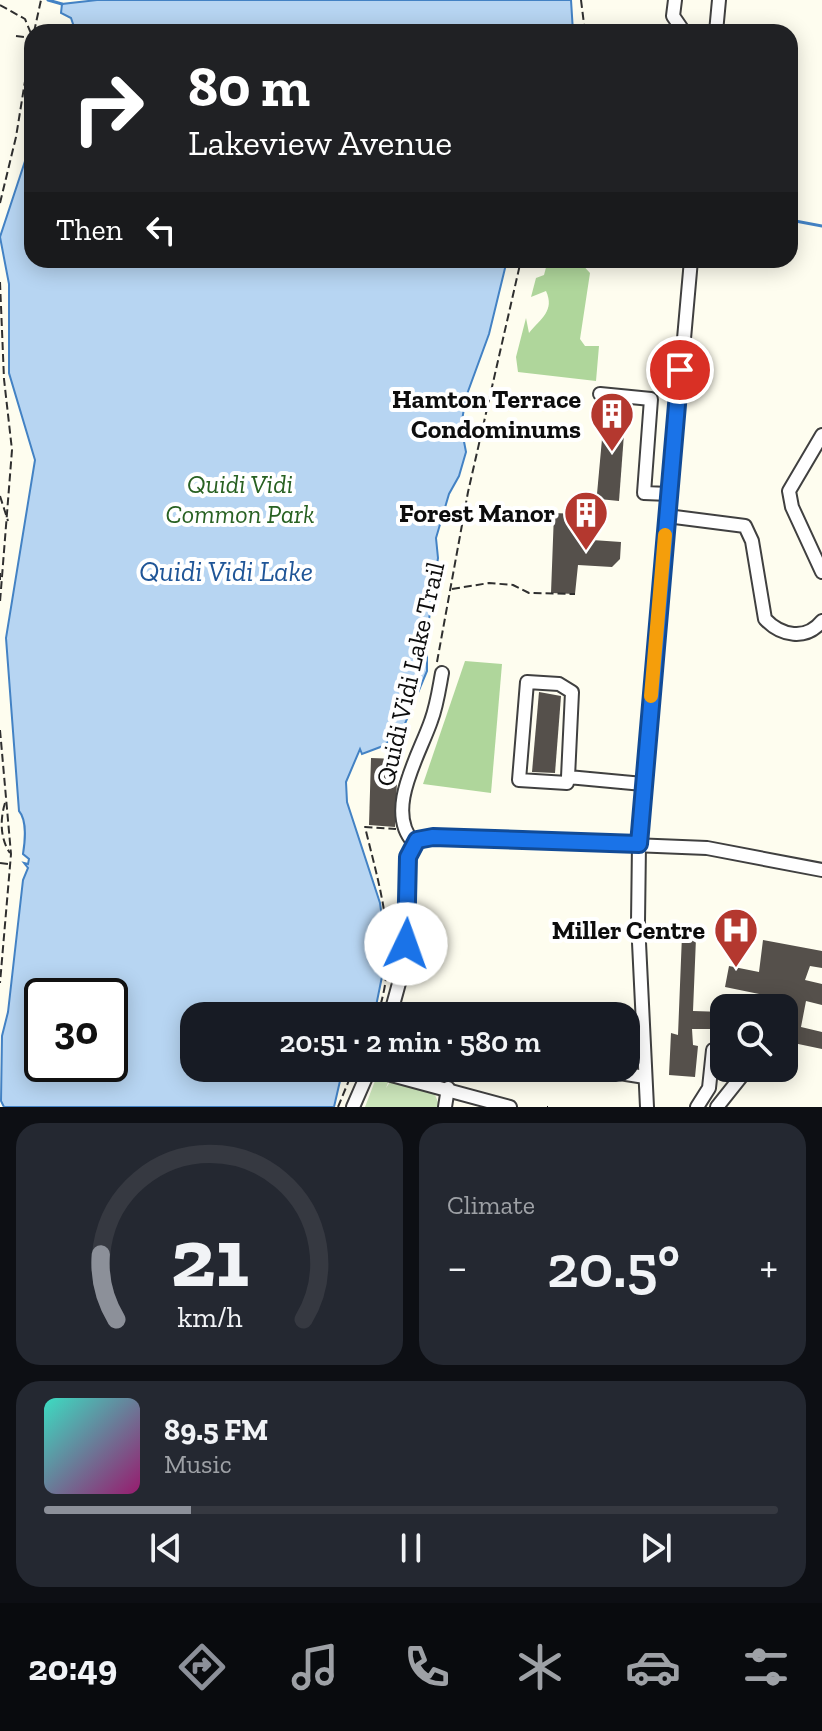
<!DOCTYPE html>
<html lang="en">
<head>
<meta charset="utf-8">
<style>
	:root { --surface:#171b24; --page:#242831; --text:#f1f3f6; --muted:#9ea1a6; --line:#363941; --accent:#8c9099 }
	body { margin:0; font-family:"Zilla Slab",serif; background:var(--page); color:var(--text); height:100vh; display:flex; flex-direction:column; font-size:30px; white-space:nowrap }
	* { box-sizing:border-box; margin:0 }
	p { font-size:26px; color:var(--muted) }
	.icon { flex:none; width:44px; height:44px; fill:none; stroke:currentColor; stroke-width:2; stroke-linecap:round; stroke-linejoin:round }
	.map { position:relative; height:1107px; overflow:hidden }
	.panel { display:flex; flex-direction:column; gap:16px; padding:16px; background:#0d0f14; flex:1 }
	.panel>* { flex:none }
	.hud { position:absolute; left:24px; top:24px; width:774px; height:244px; border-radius:24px; box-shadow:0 4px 20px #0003; background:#202124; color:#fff; overflow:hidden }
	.tools { position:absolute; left:710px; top:994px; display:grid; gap:16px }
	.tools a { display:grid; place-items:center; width:88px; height:88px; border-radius:16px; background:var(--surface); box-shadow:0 4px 20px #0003; font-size:40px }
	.speed { position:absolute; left:24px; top:978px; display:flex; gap:16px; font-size:40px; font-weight:700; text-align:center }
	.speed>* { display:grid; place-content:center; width:104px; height:104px; border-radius:50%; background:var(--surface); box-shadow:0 4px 20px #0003; line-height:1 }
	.speed .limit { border:4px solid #111; border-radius:12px; background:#fff; color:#111 }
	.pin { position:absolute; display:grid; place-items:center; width:68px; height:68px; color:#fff; margin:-34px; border:4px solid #fff; border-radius:50%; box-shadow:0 2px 8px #0007 }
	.me { position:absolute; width:88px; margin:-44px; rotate:3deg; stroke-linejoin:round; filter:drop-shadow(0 0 6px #0008) }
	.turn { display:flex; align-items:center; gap:28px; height:168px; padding:0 32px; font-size:36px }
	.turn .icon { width:104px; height:104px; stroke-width:2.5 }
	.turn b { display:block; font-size:56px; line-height:68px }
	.then { display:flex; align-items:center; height:76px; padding:0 32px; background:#0003; gap:16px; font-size:30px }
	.big { font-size:60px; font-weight:600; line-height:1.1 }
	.panel .widget { flex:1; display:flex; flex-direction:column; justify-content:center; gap:12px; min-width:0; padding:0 28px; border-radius:24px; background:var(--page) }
	.panel .dial { align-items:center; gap:0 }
	.dial svg { height:208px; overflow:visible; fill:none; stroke:var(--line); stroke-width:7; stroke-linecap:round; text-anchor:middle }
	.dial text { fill:var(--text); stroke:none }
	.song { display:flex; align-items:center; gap:24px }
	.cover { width:96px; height:96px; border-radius:12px; background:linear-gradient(135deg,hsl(170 70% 55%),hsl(320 70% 35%)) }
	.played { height:8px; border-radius:4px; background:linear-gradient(90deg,var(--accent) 20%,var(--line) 20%) }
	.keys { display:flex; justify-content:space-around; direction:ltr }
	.heat { display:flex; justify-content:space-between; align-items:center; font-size:44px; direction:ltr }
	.panel .tiles { flex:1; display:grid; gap:16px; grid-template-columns:1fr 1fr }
	.widget:last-child { grid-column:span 2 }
	.trip { position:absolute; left:180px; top:1002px; width:460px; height:80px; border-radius:24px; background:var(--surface); box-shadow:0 4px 20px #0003; font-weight:600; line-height:80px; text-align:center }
	.tabs { display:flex; height:128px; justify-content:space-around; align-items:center; background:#090b0e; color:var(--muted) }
	.tabs .icon { width:56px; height:56px }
	.tabs .selected { color:var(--accent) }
	.tabs b { font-size:36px; color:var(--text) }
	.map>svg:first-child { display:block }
	.green { fill:#cce6bb }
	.forest { fill:#afd69b }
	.water { fill:#b7d5f2; stroke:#4382c4; stroke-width:2; fill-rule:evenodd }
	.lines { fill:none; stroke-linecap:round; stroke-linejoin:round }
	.stream { stroke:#4382c4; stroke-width:3 }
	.building { fill:#55504b }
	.minor-casing { stroke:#404040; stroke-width:16 }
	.path { stroke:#2f2f2f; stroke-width:2; stroke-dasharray:8 4; stroke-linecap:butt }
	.minor { stroke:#fff; stroke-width:12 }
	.route-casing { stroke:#114b97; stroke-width:20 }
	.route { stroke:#1a73e8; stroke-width:14 }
	.slow { stroke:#f59e0b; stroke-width:14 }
	.labels { text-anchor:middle; stroke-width:8; stroke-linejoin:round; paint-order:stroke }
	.poi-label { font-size:26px; font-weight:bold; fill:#0d0d0d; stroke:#fff; text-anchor:end }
	.park-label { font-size:26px; font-style:italic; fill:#286122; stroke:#fff }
	.street-label { font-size:26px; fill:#0d0d0d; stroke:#fff }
	.water-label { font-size:28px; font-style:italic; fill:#1f5597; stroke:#fff }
</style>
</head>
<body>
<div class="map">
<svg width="822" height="1107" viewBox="0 0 822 1107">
	<rect width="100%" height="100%" fill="#fefdef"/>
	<path class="green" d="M378 1073 390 1077 386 1088 392 1079 433 1090 440 1107H365Z"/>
	<g class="forest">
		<path d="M548 260H559L563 264 578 260 590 273 580 339 585 346H599L596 381 518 372 516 357 526 318 529 333C541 318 555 311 546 291L531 297 536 278 544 275Z"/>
		<path d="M465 661 502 664 491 793 423 784Z"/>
	</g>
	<g class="water">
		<path d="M97 0H571L573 32H69L74 27 71 18 61 13 62 4Z"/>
		<path d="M32 125V260H507L489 334 466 397 461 426 466 452 459 476 449 494 436 538 438 558 427 633V671L402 731 383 746 362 754 360 749 346 782 347 802 380 903 387 952 374 1016H194V1068H343L334 1107H4L1 1101 2 1036 8 1012 23 880 28 868 24 863 28 864 29 859 23 854C25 842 27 820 19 811L6 638 35 460 9 373V284L0 237 28 152ZM42 996H110V1064H42Z"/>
	</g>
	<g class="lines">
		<g class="stream">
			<path d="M48 0 62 4"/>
			<path d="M790 220 822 226"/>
		</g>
	</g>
	<g class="building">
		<path d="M605 406 626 407 619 501 599 499 597 494Z"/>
		<path d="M554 513 577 514 578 539 621 542 620 559 612 567 578 565 575 594 551 593Z"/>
		<path d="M539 692 561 696 555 773 532 772Z"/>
		<path d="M371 758 398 759 395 827 369 825Z"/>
		<path d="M682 935 696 938 693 1011 724 1012V1029H692L693 1045 698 1046 695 1077 669 1075 671 1033 678 1035Z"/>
		<path d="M763 940 822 951V968L810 966 805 980 822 984V1005L806 1001 801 1027 822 1032V1049L784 1041V999L725 987 729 966 759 972Z"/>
	</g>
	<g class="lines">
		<g class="minor-casing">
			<g id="minor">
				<path d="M675 0 673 16 684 32"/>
				<path d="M716 32 719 0"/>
				<path d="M600 394 651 399 644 493 669 494"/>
				<path d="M822 435 789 491 792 507 822 572"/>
				<path d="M667 516 745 526 752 541 765 619C781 636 806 641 822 621"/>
				<path d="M568 777 572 692 559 684 527 682 519 780 567 783 568 777 643 784"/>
				<path d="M414 843 433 837 707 848 822 870"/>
				<path d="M414 843C384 811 419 756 431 721 437 705 439 689 442 673"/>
				<path d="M390 1016 404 965 408 857 414 843"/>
				<path d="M784 1064 787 1065"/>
				<path d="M588 1068 645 1077"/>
				<path d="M369 1069 510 1107"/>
				<path d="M353 1107 370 1068"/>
				<path d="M445 1107 448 1088"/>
				<path d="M647 1107 638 922 639 844 691 260"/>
				<path d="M697 1107 709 1088 713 1050 724 1052"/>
				<path d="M717 1107 748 1068"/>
			</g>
		</g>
		<g class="path">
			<path d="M581 0 585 32"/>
			<path d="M0 5 25 19 32 36"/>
			<path d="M34 32 41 0"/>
			<path d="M16 36 31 38"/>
			<path d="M0 203 16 137 32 38"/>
			<path d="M0 282 4 379 12 450 0 602"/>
			<path d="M0 496 8 521"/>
			<path d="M0 573V580"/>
			<path d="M452 589 489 583 513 585 529 593 575 594"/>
			<path d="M437 662 468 492 521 260"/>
			<path d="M0 730 11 854 0 983"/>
			<path d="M5 803C0 819 0 839 10 853"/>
			<path d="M0 863 9 864"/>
			<path d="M377 1016C400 950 381 893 365 827L396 829"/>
			<path d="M338 1107 354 1068"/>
			<path d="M547 1107H548"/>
		</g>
		<use href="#minor" class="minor"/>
	</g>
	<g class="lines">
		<g class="route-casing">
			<path id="route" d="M406 944 408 857 417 840 433 837 639 844 680 370"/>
		</g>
		<use href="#route" class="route"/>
		<path class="slow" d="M651 696 665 535"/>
	</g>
	<defs>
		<g id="building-pin" transform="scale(2.3)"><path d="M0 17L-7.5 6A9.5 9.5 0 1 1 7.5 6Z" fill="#b4382f" stroke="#fff"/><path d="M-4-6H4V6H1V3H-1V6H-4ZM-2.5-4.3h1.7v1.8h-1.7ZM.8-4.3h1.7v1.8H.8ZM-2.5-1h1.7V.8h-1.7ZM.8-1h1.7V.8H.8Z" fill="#fff"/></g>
		<g id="hospital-pin" transform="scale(2.3)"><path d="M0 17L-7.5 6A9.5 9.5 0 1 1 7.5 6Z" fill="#b4382f" stroke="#fff"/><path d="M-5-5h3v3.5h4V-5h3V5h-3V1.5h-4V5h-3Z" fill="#fff"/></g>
	</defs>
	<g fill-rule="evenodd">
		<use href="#building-pin" x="612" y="414"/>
		<use href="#building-pin" x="586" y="513"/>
		<use href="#hospital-pin" x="736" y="930"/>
	</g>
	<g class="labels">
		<g class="poi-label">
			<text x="581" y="408">Hamton Terrace<tspan x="581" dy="30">Condominums</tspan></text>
			<text x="555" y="522">Forest Manor</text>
			<text x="705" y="939">Miller Centre</text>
		</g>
		<g class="park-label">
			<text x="240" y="493">Quidi Vidi<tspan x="240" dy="30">Common Park</tspan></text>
		</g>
		<g class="street-label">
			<text transform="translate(410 674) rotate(-77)" y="9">Quidi Vidi Lake Trail</text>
		</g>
		<g class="water-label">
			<text x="226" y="581">Quidi Vidi Lake</text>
		</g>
	</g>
</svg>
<div class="tools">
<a><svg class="icon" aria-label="search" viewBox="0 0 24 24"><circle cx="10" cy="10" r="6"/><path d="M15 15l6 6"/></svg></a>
</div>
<div class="speed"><div class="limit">30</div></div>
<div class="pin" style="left:680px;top:370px;background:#d93025"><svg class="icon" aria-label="arrive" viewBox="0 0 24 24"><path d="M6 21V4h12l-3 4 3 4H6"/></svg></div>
<svg class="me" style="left:406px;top:944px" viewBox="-20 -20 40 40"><circle r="19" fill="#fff"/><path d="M0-13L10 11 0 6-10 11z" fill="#1a73e8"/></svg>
<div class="trip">20:51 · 2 min · 580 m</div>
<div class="hud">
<div class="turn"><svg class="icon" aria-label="right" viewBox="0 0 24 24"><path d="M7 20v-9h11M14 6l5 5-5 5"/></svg><div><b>80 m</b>Lakeview Avenue</div></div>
<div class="then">Then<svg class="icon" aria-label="left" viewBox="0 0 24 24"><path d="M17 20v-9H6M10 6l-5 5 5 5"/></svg></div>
</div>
</div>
<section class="panel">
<div class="tiles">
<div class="widget dial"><svg viewBox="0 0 100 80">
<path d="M14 69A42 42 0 1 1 86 69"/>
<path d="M14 69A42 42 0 0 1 8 44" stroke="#8c9099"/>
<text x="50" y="56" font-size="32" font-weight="700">21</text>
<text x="50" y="72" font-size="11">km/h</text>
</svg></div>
<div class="widget"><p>Climate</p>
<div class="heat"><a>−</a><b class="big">20.5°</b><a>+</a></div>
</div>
<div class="widget">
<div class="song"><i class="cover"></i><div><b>89.5 FM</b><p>Music</p></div></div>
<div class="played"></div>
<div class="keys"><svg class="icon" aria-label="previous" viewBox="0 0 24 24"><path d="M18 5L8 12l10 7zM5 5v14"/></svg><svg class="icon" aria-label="pause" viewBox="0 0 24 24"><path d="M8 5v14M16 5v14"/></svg><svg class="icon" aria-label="next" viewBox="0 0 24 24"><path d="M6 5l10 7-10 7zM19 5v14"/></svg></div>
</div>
</div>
</section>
<nav class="tabs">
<b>20:49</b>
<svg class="icon selected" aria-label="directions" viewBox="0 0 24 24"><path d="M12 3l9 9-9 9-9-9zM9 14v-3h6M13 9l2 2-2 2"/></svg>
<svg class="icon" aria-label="music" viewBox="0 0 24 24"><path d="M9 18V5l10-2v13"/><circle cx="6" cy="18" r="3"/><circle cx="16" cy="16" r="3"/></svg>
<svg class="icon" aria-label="phone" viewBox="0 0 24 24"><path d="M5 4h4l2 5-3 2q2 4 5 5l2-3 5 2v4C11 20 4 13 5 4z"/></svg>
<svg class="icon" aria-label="climate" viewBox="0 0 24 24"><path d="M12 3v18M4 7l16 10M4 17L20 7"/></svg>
<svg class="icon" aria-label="car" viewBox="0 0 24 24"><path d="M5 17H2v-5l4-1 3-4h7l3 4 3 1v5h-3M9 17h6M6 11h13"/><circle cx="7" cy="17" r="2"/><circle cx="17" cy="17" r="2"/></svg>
<svg class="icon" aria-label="filters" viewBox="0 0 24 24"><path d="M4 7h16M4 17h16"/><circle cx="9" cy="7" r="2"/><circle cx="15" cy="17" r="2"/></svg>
</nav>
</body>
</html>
